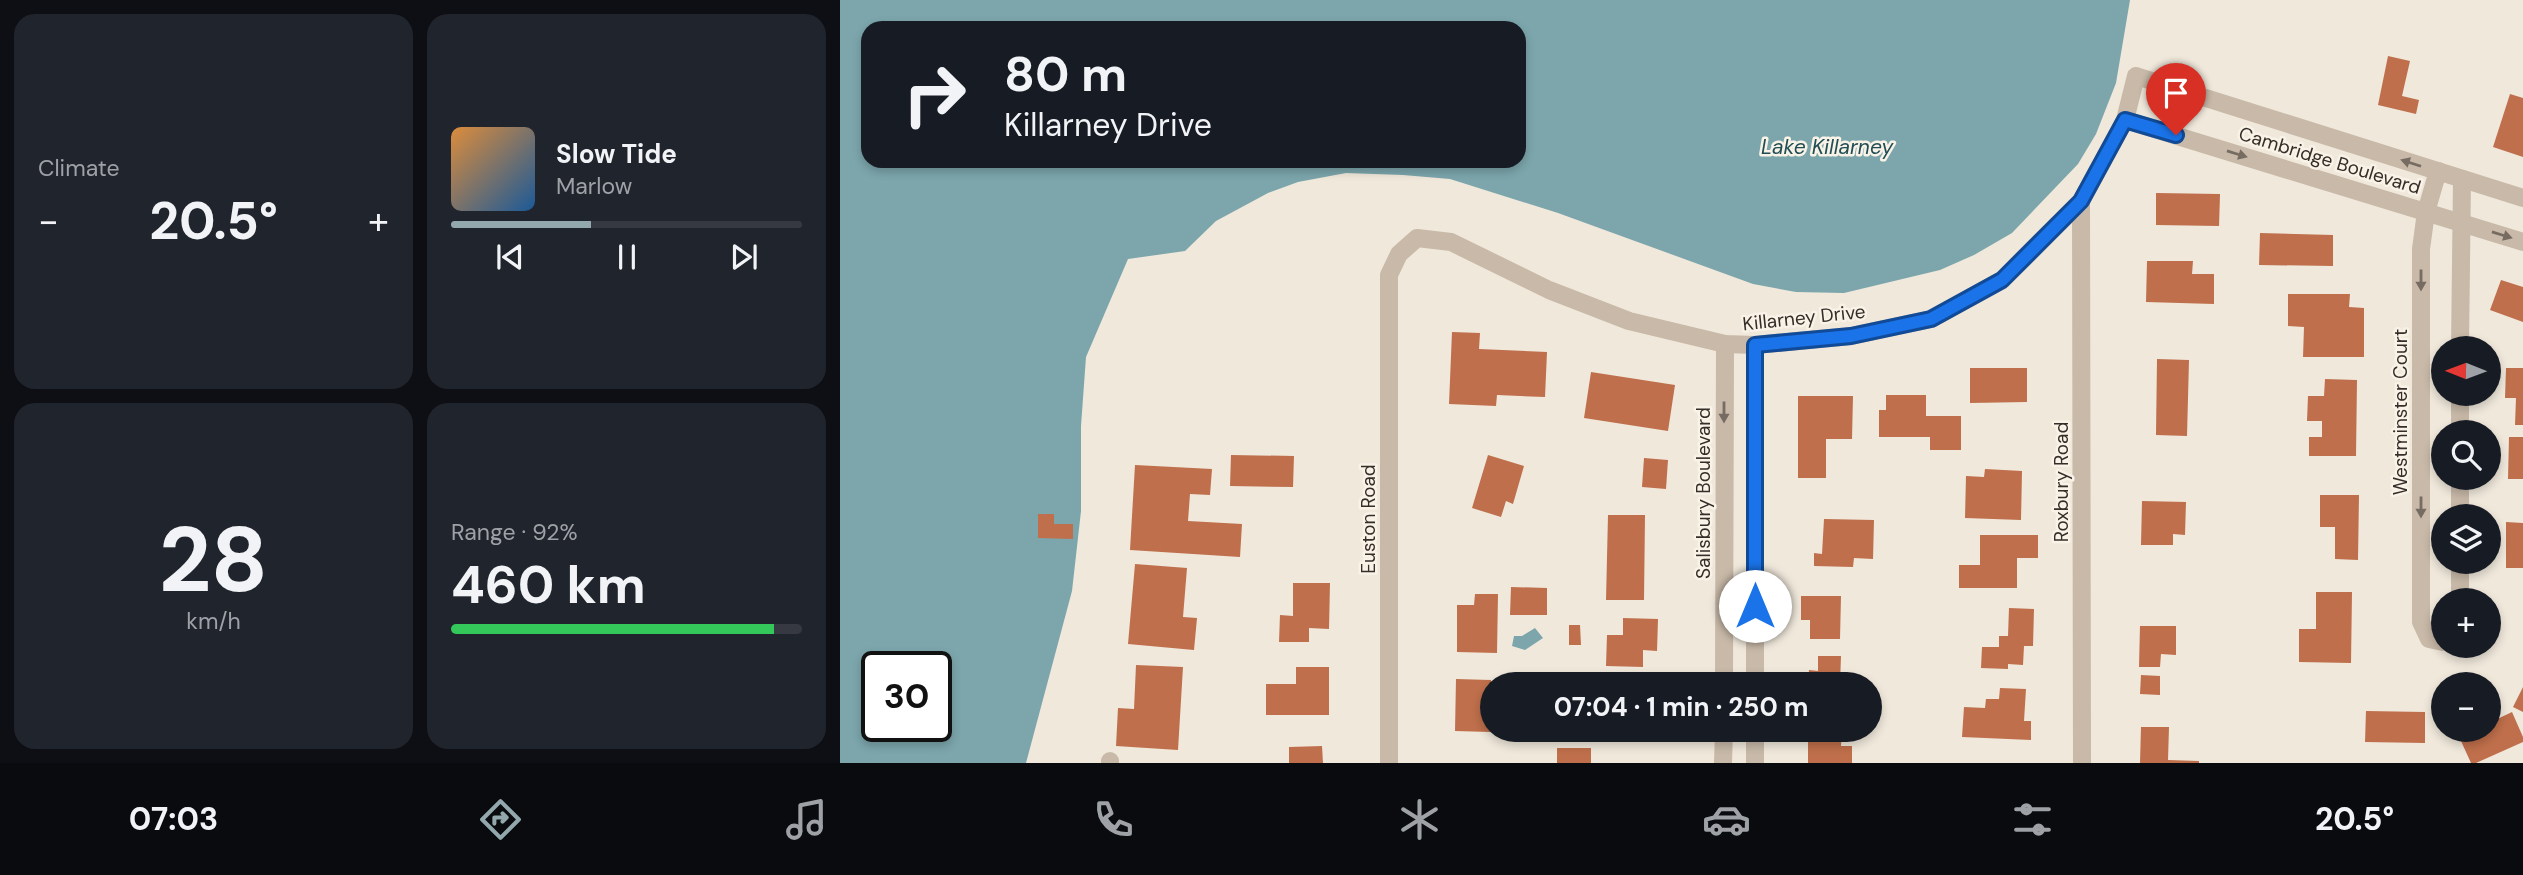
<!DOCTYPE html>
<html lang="en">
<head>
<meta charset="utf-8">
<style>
	:root { --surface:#171b24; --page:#20242c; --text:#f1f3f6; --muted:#9ea1a6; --line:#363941; --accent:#93a8ad }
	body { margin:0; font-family:"DM Sans",sans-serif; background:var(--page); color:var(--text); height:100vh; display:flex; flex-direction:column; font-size:26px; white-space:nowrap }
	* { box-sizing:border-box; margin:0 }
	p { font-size:23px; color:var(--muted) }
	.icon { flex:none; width:38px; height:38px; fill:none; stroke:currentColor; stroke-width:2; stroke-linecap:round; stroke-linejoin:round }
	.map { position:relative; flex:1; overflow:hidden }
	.drawer { display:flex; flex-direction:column; gap:14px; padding:14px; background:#0d0f14; width:840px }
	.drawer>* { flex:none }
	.hud { position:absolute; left:21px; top:21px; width:665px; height:147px; border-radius:21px; box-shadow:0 4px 10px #0003; background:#171b24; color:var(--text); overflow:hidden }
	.needle { width:46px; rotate:271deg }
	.tools { position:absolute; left:1591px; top:336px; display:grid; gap:14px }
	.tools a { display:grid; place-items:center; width:70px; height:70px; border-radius:50%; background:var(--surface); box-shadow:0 4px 10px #0003; font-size:35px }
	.speed { position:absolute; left:21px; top:651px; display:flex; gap:14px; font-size:35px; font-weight:700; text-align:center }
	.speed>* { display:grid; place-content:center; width:91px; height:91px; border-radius:50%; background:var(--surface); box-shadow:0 4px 10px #0003; line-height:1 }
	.speed .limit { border:4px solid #111; border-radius:10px; background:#fff; color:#111 }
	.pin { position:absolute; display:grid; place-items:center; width:60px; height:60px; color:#fff; margin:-72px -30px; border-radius:50% 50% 50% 0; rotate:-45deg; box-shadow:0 0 7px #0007 }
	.pin .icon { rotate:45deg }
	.me { position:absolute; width:77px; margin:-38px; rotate:0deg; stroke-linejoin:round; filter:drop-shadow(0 0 5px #0008) }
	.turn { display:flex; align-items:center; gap:24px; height:147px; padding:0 28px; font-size:32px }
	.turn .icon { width:91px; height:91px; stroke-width:2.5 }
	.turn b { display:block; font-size:49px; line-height:60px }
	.big { font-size:52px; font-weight:700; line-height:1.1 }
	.drawer .card { flex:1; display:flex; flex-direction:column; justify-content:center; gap:10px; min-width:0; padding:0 24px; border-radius:21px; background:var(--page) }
	.drawer .dial { align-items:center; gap:0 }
	.dial b { font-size:91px; line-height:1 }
	.song { display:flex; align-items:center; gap:21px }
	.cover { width:84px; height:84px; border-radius:10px; background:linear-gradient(135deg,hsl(30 70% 55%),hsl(210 70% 35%)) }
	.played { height:7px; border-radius:4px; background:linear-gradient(90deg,var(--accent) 40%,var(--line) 40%) }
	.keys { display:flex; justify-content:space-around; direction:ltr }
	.heat { display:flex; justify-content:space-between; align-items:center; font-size:38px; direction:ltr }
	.charge { height:10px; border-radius:5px; background:linear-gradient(90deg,#34c759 92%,var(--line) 0) }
	.drawer .tiles { flex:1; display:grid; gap:14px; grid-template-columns:repeat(2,1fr) }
	.trip { position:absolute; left:640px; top:672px; width:402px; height:70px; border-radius:35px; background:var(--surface); box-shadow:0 4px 10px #0003; font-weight:700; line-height:70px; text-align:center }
	.tab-bar { display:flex; height:112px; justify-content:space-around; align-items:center; background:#090b0e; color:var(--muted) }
	.tab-bar .icon { width:49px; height:49px }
	.tab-bar .selected { color:var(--accent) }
	.tab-bar b { font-size:32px; color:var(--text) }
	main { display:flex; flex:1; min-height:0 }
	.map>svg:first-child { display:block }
	.water { fill:#7ca6ac; fill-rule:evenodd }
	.building { fill:#bf6f4b }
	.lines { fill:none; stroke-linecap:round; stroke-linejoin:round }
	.minor { stroke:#c8b9a8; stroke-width:18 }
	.oneway { fill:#776c62 }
	.route-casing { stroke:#114b97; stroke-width:18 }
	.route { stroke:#1a73e8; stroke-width:12 }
	.labels { text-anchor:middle; stroke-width:5; stroke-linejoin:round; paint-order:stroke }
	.street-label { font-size:19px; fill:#352d28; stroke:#f8f2e7 }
	.water-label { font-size:21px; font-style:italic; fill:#204d54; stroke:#f8f2e7 }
</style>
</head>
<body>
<main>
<section class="drawer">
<div class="tiles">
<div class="card"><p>Climate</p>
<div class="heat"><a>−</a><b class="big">20.5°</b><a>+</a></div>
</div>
<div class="card">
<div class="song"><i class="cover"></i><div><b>Slow Tide</b><p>Marlow</p></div></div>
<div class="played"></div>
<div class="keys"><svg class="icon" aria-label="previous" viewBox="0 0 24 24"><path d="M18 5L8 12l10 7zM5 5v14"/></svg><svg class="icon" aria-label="pause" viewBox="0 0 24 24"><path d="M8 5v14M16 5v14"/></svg><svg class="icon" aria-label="next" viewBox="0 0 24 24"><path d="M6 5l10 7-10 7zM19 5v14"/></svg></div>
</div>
<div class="card dial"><b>28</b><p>km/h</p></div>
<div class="card"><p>Range · 92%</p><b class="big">460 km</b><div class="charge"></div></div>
</div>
</section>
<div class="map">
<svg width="1683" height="763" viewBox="0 0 1683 763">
	<rect width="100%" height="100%" fill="#f0e8db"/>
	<g class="water">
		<path d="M0 0H1290L1276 83 1256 134 1238 164 1172 233 1134 255 1100 270 1004 293 956 292 913 284 718 213 610 179 563 175 506 173 458 182 428 193 376 221 345 251 288 259 246 357 241 426V511L232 591 186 763H0ZM28 28H679V161H28ZM37 667H96V726H37Z"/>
		<path d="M695 628 703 638 685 650 672 646 674 636H682Z"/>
	</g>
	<g class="building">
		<path d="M1548 56 1570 61 1562 96 1579 100 1576 114 1538 105Z"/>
		<path d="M1670 94 1683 98V157L1653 147Z"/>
		<path d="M1316 193 1380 194 1379 226 1316 225Z"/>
		<path d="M1420 233 1493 235V266L1419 265Z"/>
		<path d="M1307 261H1353L1352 274H1374V304L1306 302Z"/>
		<path d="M1661 280 1683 287V322L1650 310Z"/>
		<path d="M1448 294H1510L1509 307 1524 308V357H1463L1464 327 1448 326Z"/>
		<path d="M612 332 640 333 639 349 707 352 705 397 657 395 656 406 609 404Z"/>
		<path d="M1317 359 1349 360 1347 436 1316 435Z"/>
		<path d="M1130 368H1187V402L1130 403Z"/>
		<path d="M1666 368H1683V425H1675L1676 398H1665Z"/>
		<path d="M751 372 835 385 828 431 744 418Z"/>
		<path d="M1485 379 1517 380 1516 456H1469V437H1482V421H1467L1468 396H1484Z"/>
		<path d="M1046 395H1086V416H1121V450H1090V437H1039V410H1046Z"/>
		<path d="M958 396H1013L1012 439H986V478H958Z"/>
		<path d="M1669 437H1683V479H1668Z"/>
		<path d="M391 455 454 456 453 487 390 486Z"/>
		<path d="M648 455 684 466 673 504 666 501 661 517 632 508Z"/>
		<path d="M804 458 828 460 826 489 802 487Z"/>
		<path d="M295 465 372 469 370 495 350 494 348 521 402 524 400 557 290 550Z"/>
		<path d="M1145 469 1182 471 1181 520 1125 518 1126 476 1144 477Z"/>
		<path d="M1480 495H1519L1518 560 1495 559V527H1480Z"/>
		<path d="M1302 501 1346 502 1345 535 1333 534V545H1301Z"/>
		<path d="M198 514H214V524H233V539L198 538Z"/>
		<path d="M768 515H805L804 600H766Z"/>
		<path d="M984 519 1034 520 1033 559 1014 558 1013 567 974 566V553L982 554Z"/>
		<path d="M1666 522 1683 523V568H1666Z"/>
		<path d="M1140 535H1198V558H1177V588H1119V565H1140Z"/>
		<path d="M295 564 347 568 343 617 357 618 354 650 288 644Z"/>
		<path d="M453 583H490L489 629 469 628V642H439L440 615 453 616Z"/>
		<path d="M671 587 707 588V615H670Z"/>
		<path d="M1476 592H1512L1511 663 1459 662V629H1476Z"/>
		<path d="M635 594H658L657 653 617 652V605H634Z"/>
		<path d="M961 596H1001L1000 639H970V620H961Z"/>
		<path d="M1169 608 1194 609 1193 646H1184L1183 665 1168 664V669L1141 668 1142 647H1159V636H1168Z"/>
		<path d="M783 618 818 619 817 651 803 650V667L766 666 767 635H783Z"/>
		<path d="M729 625H740L741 645H729Z"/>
		<path d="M1300 626H1336V655L1321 654 1320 667H1299Z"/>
		<path d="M978 656H1001L1000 684H968L969 670 978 671Z"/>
		<path d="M296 665 343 667 338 750 276 746 278 708 294 709Z"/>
		<path d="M456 667H489V715H426V684H456Z"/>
		<path d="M1301 675 1320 676V695L1300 694Z"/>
		<path d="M616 679 651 680 650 732 615 731Z"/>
		<path d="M1683 687V712L1673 707Z"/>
		<path d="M1160 688 1186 689 1184 721H1191V740L1122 737 1124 707 1145 708 1146 699H1159Z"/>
		<path d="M1526 711 1585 712V743L1525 742Z"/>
		<path d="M1648 711 1653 721 1672 712 1683 737V742L1636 763H1631L1616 730H1648Z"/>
		<path d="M1301 727H1329L1328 760 1359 761V763H1300Z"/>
		<path d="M968 732H1002L1001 746H1012V763H968Z"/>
		<path d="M482 746 483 763H449V747Z"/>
		<rect x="717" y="748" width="34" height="15"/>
	</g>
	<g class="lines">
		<g class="minor">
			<path d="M1285 120 1683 242"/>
			<path d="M1598 171 1586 212 1581 249V622L1589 639 1603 642"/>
			<path d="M1241 201 1242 763"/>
			<path d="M915 345V684"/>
			<path d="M1620 348 1622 179"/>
			<path d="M1620 394V432"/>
			<path d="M1620 478V516"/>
			<path d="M1620 562V600"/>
			<path d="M884 684 885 344"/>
			<path d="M915 730V763"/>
			<path d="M270 763V761"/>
			<path d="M549 763V275L559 254 577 238 611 242 709 290 789 321 885 344 915 345 1011 336 1091 319 1162 280 1241 201 1285 120 1296 76 1683 198"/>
			<path d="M883 763 884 730"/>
		</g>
	</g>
	<defs><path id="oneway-solid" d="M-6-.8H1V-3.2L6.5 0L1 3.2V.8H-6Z" transform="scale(1.75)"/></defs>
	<g class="oneway">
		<use href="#oneway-solid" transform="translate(1397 154) rotate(17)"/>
		<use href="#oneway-solid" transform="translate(1571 163) rotate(-162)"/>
		<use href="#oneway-solid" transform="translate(1662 235) rotate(17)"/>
		<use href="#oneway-solid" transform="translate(1581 280) rotate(90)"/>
		<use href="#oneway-solid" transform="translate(884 412) rotate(90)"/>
		<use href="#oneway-solid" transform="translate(1581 507) rotate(90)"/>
	</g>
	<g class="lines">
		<g class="route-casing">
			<path id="route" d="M915 606V345L1011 336 1091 319 1162 280 1241 201 1285 120 1336 135"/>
		</g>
		<use href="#route" class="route"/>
	</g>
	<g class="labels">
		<g class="street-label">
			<text transform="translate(1490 160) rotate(17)" y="7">Cambridge Boulevard</text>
			<text transform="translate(964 317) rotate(-6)" y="7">Killarney Drive</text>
			<text transform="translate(1560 412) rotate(-90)" y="7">Westminster Court</text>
			<text transform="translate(1221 482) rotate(-90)" y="7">Roxbury Road</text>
			<text transform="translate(863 493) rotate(-90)" y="7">Salisbury Boulevard</text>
			<text transform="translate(528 519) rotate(-90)" y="7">Euston Road</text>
		</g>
		<g class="water-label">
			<text x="987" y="154">Lake Killarney</text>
		</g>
	</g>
</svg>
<div class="tools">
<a><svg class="needle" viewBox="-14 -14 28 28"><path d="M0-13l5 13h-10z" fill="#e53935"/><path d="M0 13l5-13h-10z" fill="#9ea1a6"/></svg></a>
<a><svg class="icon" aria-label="search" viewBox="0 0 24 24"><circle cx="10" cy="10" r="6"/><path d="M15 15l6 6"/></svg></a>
<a><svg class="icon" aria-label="layers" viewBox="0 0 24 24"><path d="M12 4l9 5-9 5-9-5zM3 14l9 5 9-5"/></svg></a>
<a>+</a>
<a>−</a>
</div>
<div class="speed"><div class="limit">30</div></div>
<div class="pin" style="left:1336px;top:135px;background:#d93025"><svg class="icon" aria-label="arrive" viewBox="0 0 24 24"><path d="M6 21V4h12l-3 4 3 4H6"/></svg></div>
<svg class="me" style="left:915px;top:606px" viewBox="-20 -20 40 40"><circle r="19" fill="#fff"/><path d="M0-13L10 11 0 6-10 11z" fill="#1a73e8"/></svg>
<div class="trip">07:04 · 1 min · 250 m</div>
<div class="hud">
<div class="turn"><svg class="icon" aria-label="right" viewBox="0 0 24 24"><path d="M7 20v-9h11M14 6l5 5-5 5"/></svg><div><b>80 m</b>Killarney Drive</div></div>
</div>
</div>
</main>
<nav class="tab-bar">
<b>07:03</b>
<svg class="icon selected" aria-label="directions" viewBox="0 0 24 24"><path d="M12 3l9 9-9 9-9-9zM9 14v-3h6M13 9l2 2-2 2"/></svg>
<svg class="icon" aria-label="music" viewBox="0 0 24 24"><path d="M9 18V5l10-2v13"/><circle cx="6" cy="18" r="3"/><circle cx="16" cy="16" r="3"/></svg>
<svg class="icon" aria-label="phone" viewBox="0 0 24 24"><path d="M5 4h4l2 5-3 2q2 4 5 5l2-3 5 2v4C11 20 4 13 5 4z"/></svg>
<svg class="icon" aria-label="climate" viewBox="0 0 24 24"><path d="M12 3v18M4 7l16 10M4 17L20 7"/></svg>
<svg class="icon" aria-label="car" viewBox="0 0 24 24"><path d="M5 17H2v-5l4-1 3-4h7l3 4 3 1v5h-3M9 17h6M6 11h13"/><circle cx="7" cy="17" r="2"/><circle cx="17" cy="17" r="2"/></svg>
<svg class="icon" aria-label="filters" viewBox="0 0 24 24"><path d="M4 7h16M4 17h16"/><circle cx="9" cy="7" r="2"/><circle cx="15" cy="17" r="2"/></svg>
<b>20.5°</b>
</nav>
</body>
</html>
